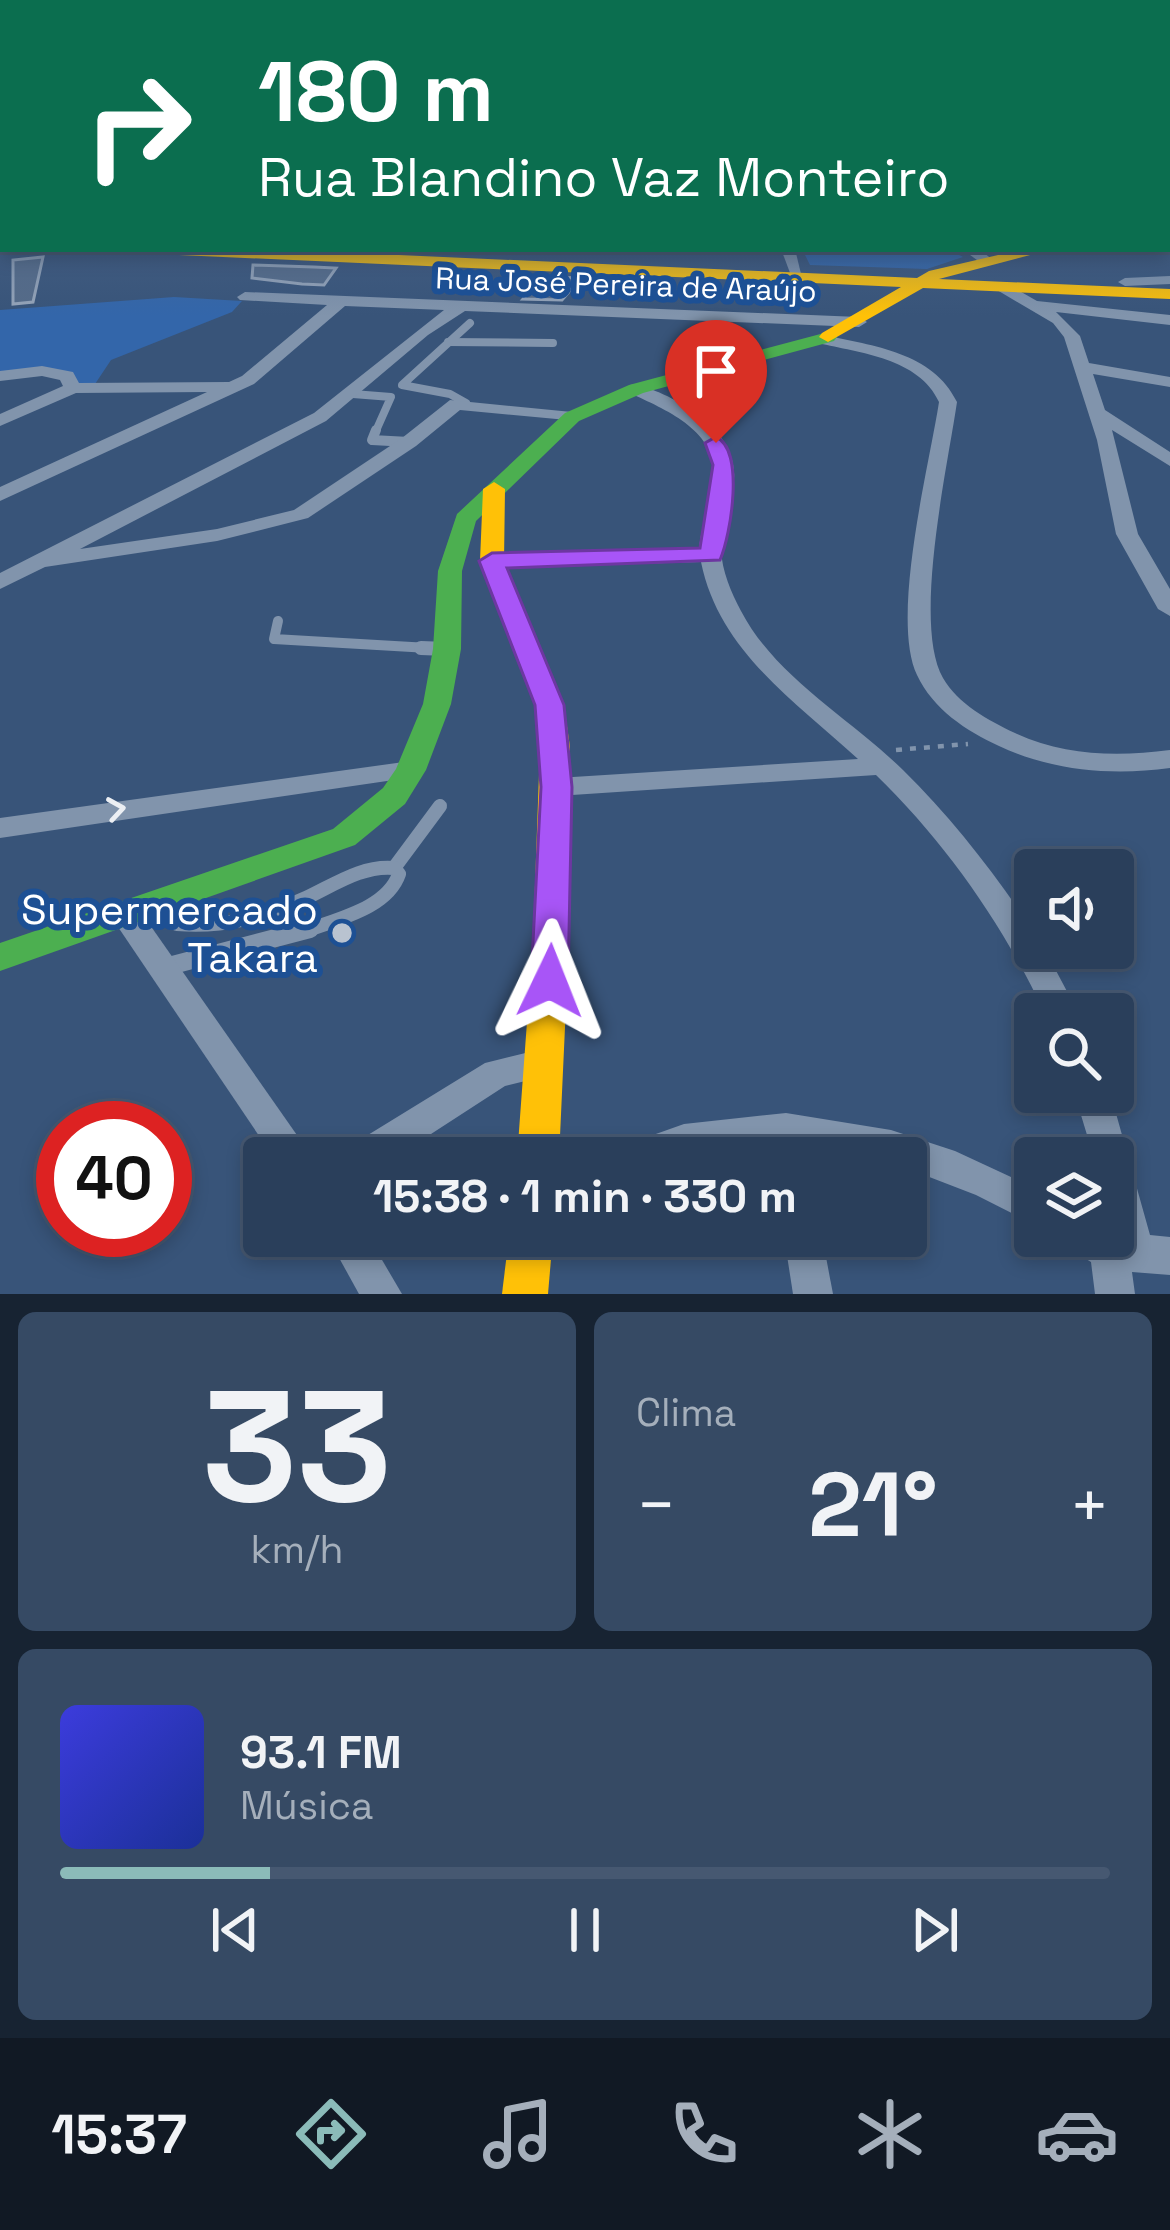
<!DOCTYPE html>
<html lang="pt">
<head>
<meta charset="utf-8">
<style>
	:root { --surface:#2a3f5b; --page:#364a64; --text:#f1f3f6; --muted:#a5afbb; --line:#465871; --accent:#8bbbb9 }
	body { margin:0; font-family:"Space Grotesk",sans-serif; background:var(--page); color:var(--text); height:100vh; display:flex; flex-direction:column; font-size:45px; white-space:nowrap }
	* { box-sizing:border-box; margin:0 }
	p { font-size:39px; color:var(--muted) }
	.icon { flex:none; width:66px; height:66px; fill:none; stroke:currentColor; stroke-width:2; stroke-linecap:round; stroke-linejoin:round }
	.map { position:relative; height:1294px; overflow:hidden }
	.details { display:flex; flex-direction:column; gap:18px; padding:18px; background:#172332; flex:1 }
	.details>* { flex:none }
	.guide { position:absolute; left:0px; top:0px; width:1170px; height:252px; box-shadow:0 6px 18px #0003,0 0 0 3px var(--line); background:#0b6e4f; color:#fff; overflow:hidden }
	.fabs { position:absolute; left:1014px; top:849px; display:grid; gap:24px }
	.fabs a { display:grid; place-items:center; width:120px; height:120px; border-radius:12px; background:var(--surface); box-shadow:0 6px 18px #0003,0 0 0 3px var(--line); font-size:60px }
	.speed { position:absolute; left:36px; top:1101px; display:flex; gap:24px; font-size:60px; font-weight:700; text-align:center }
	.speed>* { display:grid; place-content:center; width:156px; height:156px; border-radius:50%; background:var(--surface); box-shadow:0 6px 18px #0003,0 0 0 3px var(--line); line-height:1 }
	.speed .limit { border:18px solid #d22; background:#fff; color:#111 }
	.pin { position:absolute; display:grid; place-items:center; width:102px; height:102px; color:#fff; margin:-123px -51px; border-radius:50% 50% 50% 0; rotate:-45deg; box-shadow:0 0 12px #0007 }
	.pin .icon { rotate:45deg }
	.me { position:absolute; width:132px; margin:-66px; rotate:2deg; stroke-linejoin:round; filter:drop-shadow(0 0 9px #0008) }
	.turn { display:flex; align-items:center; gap:42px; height:252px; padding:0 60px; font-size:54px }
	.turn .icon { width:156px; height:156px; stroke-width:2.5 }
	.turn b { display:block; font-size:84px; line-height:102px }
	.big { font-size:90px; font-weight:700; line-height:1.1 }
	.details .tile { flex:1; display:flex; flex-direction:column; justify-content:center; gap:18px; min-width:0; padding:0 42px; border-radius:18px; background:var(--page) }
	.details .dial { align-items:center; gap:0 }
	.dial b { font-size:156px; line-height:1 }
	.song { display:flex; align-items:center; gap:36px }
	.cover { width:144px; height:144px; border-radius:18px; background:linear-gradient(135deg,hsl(240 70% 55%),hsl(230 70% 35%)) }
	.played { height:12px; border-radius:6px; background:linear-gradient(90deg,var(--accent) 20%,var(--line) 20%) }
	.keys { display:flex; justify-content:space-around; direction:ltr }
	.heat { display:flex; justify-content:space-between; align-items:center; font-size:66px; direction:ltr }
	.details .tiles { flex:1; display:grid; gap:18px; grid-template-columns:1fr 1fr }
	.tile:last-child { grid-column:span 2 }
	.trip { position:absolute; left:243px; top:1137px; width:684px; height:120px; border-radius:12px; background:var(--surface); box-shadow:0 6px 18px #0003,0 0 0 3px var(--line); font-weight:700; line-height:120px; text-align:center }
	.tabs { display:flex; height:192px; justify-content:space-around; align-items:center; background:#111924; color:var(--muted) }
	.tabs .icon { width:84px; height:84px }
	.tabs .on { color:var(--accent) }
	.tabs b { font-size:54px; color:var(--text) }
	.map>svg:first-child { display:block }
	.green { fill:#36a }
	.building { fill:#556b88; stroke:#96a5b9; stroke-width:3 }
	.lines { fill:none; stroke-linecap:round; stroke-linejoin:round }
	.path { stroke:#8194ac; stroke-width:4.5; stroke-dasharray:6 8; stroke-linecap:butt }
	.lane-far3 { stroke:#8194ac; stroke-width:8 }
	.lane-far2 { stroke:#8194ac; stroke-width:10 }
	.lane-far1 { stroke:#8194ac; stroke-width:14 }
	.lane { stroke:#8194ac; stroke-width:18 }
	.street { fill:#8194ac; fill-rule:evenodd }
	.fast { fill:#4caf50; fill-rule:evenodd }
	.slow { fill:#ffc107; fill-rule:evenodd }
	.jam { fill:#c62828; fill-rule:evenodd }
	.oneway { stroke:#eceff3 }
	.route { fill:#a855f7; stroke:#6d37a1; stroke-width:3 }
	.poi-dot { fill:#b9c3d0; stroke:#1d5094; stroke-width:4.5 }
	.labels { text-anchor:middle; stroke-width:12; stroke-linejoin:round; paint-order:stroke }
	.far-street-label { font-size:30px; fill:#fff; stroke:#1d5094 }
	.near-poi-label { font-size:42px; fill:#fff; stroke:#1d5094; text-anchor:end }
</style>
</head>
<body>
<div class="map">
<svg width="1170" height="1294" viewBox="0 0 1170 1294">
	<rect width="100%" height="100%" fill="#385479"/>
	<g class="green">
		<path d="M948 249 963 257 927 269 810 265 803 251Z"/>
		<path d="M174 297 242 301 232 312 111 360 93 387 73 388 57 372 0 376V310Z"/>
	</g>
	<g class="building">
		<path d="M43 257 33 302 13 304V260Z"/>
		<path d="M253 265 314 267 336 268 324 285 302 284 252 278Z"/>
		<path d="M543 277 581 278 562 300 523 299Z"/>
	</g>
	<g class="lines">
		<path class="path" d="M896 750 968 744"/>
		<g class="lane-far3">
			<path d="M448 342 553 343"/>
			<path d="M353 394 391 397 375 433"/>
			<path d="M466 403 450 394 402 385 470 323"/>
		</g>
		<g class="lane-far2">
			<path d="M376 430 372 440 409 442"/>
			<path d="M278 621 274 639 446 649"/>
		</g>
		<g class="lane-far1">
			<path d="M421 648 446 649"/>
			<path d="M394 868 440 806"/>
			<path d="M160 903 177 924C223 928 264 917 306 898 334 885 362 865 394 868L399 874C387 909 336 919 303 932"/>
		</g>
		<path class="lane" d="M165 967 310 929"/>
		<g class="street">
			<path d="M1167 161 1170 162V171L1167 170Z"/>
			<path d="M781 249H795L802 278H792Z"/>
			<path d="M962 249H979L993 260 981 263Z"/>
			<path d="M1170 276V284L1125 286 1118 282 1125 278Z"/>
			<path d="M997 284H1007L1037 301 1170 315V325L1056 312 1080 336 1089 363 1170 377V387L1093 374 1105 410 1170 452V466L1112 430 1138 534 1170 589V616L1158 609 1116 534 1097 440 1064 337 1053 323 997 290Z"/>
			<path d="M245 292 859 317 867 322 859 327 465 311 428 335 326 421 80 549 217 529 294 510 402 438 450 400 572 412 578 413V421L460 410 416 446 308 518 217 541 45 567 0 589V573L314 413 444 310 345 306 254 384 0 501V487L207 392 76 393 0 426V414L63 386 60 380 42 376 0 381V371L42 366 73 372 79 383 229 382 242 376 327 305 240 300 237 297Z"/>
			<path d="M824 335C873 346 933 352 957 402 948 465 912 624 943 678 957 703 989 721 1015 733 1065 756 1117 757 1170 750V768C1112 776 1053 771 999 746 966 731 933 709 917 675 890 618 929 467 939 402 919 358 860 353 818 343L816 340Z"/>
			<path d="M636 384C676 396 738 429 734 479 731 503 720 526 721 550 722 571 731 592 741 611 776 678 850 718 903 770 953 819 996 875 1035 934V948H1044L1079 1014H1045C1004 926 946 843 876 775L557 796 547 794 543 787 547 780 557 778 858 759C795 701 719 651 701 562L492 568 481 561 492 554 699 549C701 526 710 506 713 483 721 432 668 411 630 393V385Z"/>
			<path d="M411 761 421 764 425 770 421 776 0 838V818Z"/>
			<path d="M125 901 136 905 313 1158H274L114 921 110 913 114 905Z"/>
			<path d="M546 1048 558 1053 563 1063 558 1073 505 1086 394 1158H345L350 1146 485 1063Z"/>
			<path d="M1074 1092H1110L1150 1235 1170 1237V1275L1132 1272 1135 1294H1095L1091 1262 1070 1249 1065 1236H1113V1158H1094Z"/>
			<path d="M786 1113 891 1130 955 1151 1035 1188V1225L976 1195 906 1168V1158H868L808 1148 809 1158H773L771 1147 735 1148 681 1158H617L622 1146 684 1124Z"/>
			<path d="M327 1236H368L402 1294H359Z"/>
			<path d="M784 1236H822L833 1294H793Z"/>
		</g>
		<g class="fast">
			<rect x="0" y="238" width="3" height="10"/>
			<path d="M828 332 837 337 834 341 643 393 579 421 476 521 462 571 461 649 451 704 426 770 405 804 355 845 0 971V943L333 829 383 788 396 769 423 704 433 649 438 571 457 514 565 413 629 385Z"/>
		</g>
		<g class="slow">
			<path d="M149 249H264L917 278 929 271 1024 249H1053L939 279 1170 289V299L923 288 828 342 819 337 822 333 901 287 157 254Z"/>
			<path d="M494 482 505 489 504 561 564 705 570 747 569 940 559 1158H517L533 940 540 747 536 705 480 561 483 489Z"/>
			<path d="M509 1236H553L548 1294H502Z"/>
		</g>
		<path class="jam" d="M1170 229V239L1167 240V230Z"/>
	</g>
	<defs><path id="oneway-chevron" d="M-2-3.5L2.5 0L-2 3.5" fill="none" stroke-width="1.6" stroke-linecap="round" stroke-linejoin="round" transform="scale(3)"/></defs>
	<use class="oneway" href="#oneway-chevron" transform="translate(116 809) rotate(-9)"/>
	<linearGradient id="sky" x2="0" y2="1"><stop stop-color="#1f2e43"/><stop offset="0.43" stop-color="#4d678c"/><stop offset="1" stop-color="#4d678c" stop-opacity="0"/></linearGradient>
	<rect width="1170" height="316" fill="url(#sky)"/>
	<path class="route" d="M716 437C745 449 731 535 720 560L507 568 564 705 572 787 568 981 563 992 550 996 537 992 531 981 541 787 535 705 479 561 492 553 700 548 713 465 705 443Z"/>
	<circle class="poi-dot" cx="342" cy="933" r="12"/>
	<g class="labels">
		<g class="far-street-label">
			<text transform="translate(626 285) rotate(2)" y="10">Rua José Pereira de Araújo</text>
		</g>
		<g class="near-poi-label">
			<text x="318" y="924">Supermercado<tspan x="318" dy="48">Takara</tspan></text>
		</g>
	</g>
</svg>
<div class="fabs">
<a><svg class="icon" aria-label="sound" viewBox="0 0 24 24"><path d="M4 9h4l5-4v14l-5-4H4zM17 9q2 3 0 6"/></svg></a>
<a><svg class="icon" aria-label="search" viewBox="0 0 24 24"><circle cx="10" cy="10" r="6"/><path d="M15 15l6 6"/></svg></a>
<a><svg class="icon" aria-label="layers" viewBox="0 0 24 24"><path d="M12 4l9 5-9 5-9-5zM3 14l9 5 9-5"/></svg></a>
</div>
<div class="speed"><div class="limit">40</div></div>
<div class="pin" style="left:716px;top:443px;background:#d93025"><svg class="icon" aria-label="arrive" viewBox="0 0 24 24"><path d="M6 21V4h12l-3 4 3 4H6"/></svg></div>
<svg class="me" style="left:550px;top:981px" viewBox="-20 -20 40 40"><path d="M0-17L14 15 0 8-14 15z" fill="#a855f7" stroke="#fff" stroke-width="4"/></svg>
<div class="trip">15:38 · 1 min · 330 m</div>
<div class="guide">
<div class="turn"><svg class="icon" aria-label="right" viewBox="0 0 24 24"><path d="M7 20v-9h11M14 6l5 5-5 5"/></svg><div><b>180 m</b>Rua Blandino Vaz Monteiro</div></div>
</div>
</div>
<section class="details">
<div class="tiles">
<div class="tile dial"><b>33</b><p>km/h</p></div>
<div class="tile"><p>Clima</p>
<div class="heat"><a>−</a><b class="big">21°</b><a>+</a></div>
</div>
<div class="tile">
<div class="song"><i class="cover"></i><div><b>93.1 FM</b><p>Música</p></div></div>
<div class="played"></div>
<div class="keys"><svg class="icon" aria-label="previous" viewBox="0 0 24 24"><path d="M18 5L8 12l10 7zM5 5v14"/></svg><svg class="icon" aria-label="pause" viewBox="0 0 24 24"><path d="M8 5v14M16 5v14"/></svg><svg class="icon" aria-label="next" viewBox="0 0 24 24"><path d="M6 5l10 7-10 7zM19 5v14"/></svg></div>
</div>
</div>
</section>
<nav class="tabs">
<b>15:37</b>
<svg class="icon on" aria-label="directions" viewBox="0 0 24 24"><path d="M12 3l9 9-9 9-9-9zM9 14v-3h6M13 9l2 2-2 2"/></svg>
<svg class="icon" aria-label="music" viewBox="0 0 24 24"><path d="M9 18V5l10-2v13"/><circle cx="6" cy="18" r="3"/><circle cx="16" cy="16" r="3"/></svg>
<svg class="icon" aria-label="phone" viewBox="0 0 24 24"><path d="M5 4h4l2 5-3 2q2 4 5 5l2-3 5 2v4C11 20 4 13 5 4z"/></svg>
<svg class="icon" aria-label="climate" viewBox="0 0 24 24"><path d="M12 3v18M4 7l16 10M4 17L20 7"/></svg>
<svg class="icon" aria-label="car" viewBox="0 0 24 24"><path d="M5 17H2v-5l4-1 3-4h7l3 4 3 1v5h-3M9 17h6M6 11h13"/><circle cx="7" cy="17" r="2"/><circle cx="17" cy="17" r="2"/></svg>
</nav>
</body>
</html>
